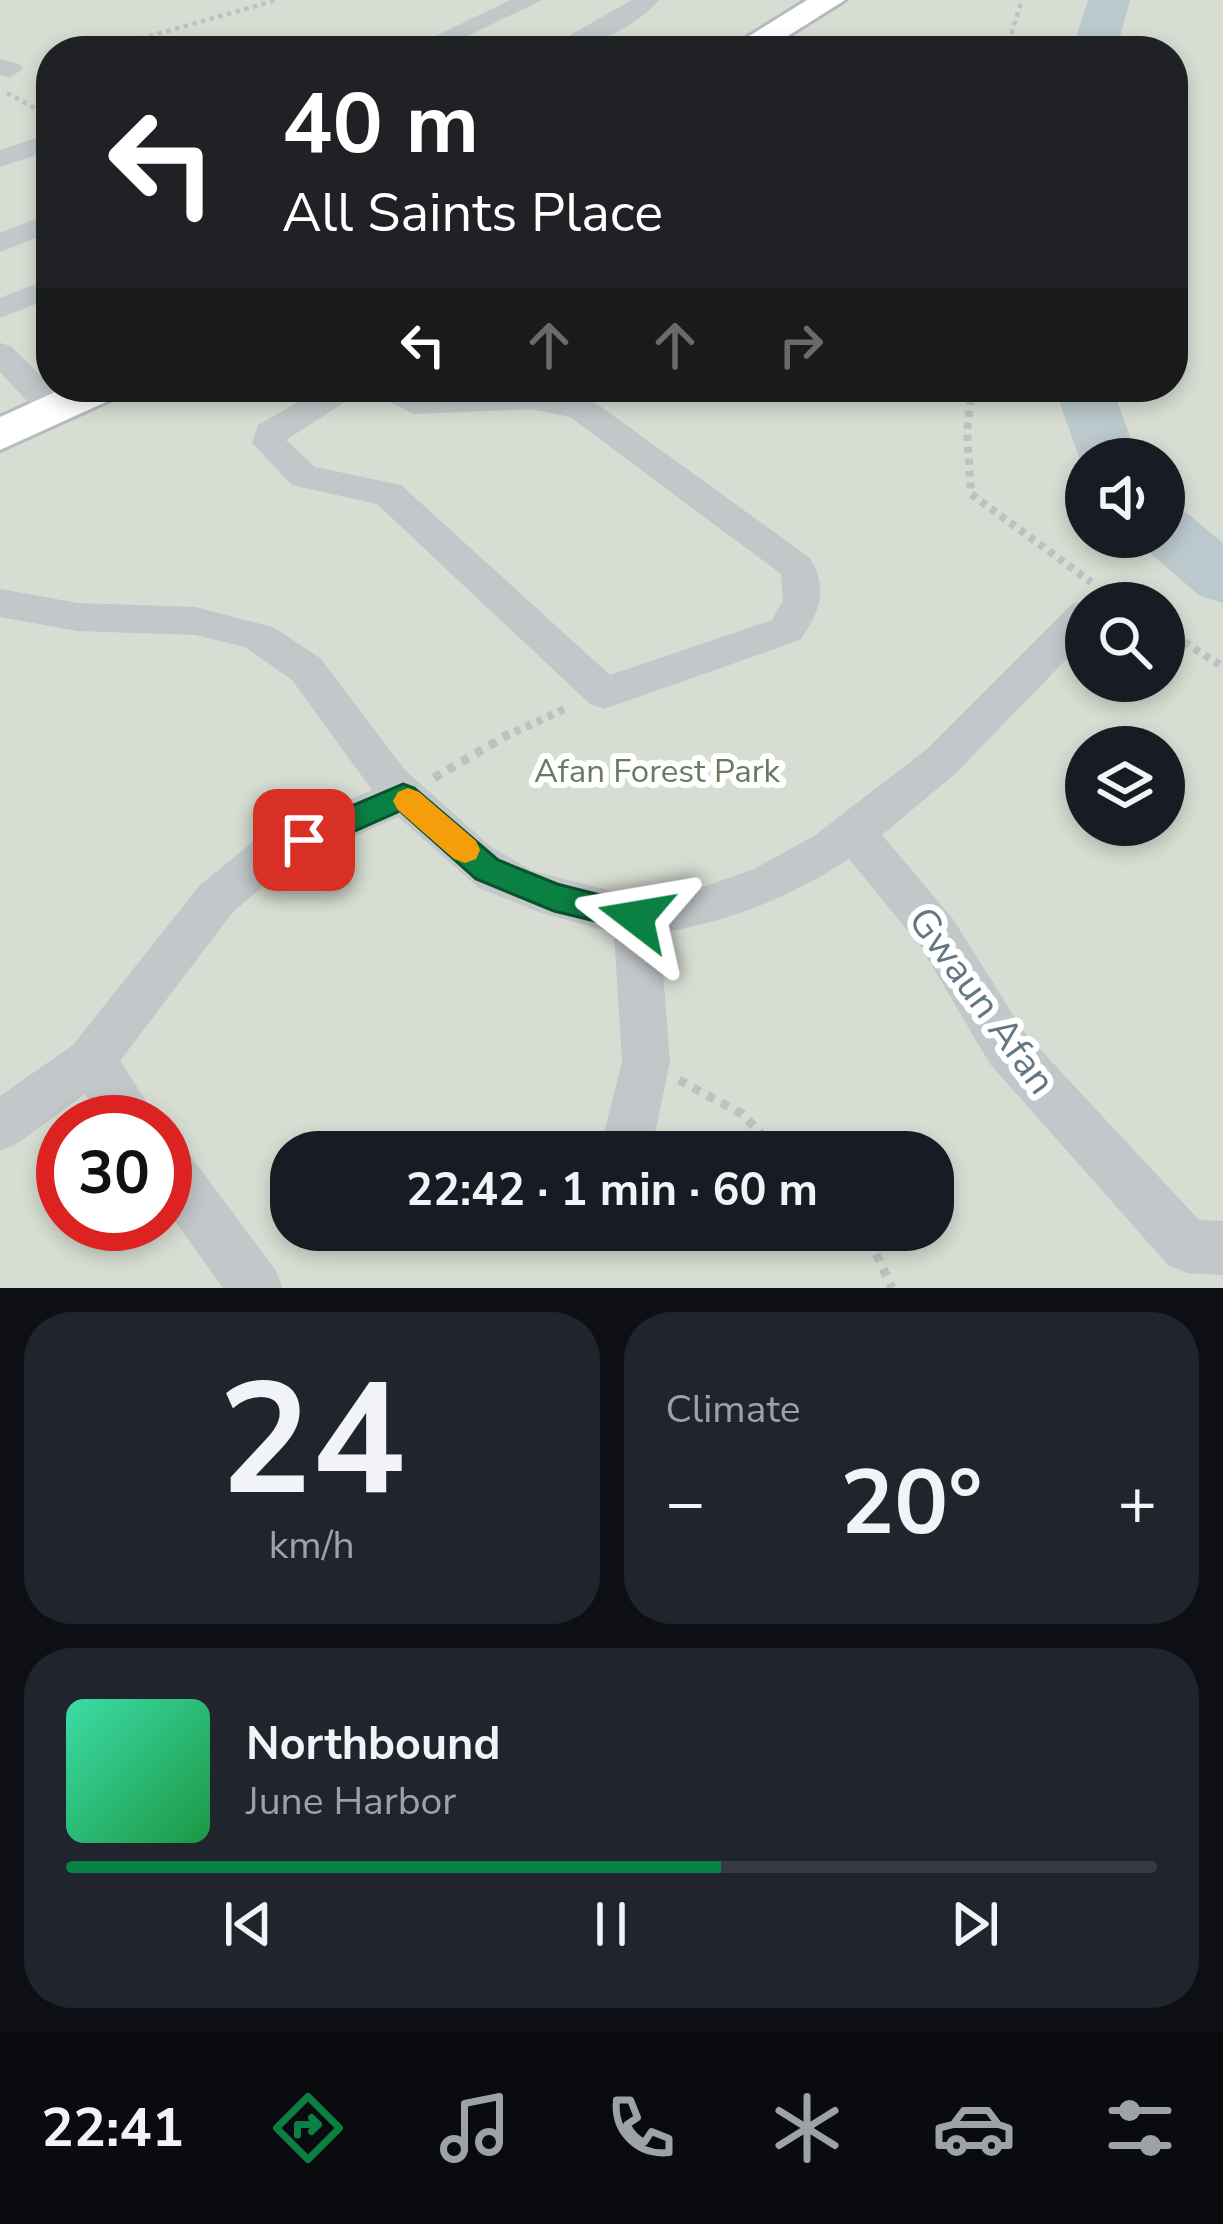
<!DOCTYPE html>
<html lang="en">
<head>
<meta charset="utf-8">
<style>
	:root { --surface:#171b24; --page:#20242c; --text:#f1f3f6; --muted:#9ea1a6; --line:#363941; --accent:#0b8043 }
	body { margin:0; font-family:"Nunito Sans",sans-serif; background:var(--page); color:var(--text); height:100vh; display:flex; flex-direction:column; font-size:45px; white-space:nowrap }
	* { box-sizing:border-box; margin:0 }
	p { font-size:39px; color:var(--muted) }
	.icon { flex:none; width:66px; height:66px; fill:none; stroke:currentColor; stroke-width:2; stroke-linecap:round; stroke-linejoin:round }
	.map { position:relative; height:1288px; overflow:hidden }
	.details { display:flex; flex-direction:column; gap:24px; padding:24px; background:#0d0f14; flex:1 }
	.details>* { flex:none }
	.guide { position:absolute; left:36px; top:36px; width:1152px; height:366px; border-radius:48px; box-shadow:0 6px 18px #0003; background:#202124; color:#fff; overflow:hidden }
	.buttons { position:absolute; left:1065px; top:438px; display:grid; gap:24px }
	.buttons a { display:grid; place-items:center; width:120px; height:120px; border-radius:50%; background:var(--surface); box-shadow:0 6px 18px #0003; font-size:60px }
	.speed { position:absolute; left:36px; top:1095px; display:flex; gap:24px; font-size:60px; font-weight:700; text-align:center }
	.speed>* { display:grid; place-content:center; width:156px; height:156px; border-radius:50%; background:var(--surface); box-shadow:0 6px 18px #0003; line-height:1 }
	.speed .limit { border:18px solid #d22; background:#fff; color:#111 }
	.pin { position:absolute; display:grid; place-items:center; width:102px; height:102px; color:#fff; margin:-51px; border-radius:24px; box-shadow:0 6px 18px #0006 }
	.me { position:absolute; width:132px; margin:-66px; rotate:284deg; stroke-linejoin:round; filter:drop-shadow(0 0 9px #0008) }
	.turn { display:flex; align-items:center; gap:42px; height:252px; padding:0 48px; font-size:54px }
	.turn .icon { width:156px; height:156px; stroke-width:2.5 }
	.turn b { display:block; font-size:84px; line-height:102px }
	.lanes { display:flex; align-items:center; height:114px; padding:0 48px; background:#0003; justify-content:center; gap:60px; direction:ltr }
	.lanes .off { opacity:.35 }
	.big { font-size:90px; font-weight:700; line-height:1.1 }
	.details .tile { flex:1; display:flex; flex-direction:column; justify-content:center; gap:18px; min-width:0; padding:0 42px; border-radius:48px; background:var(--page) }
	.details .dial { align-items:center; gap:0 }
	.dial b { font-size:156px; line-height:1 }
	.song { display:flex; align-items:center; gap:36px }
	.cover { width:144px; height:144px; border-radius:18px; background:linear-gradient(135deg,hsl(160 70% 55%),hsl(140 70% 35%)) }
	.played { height:12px; border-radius:6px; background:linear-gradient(90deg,var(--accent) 60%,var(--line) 60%) }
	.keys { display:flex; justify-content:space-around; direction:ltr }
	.heat { display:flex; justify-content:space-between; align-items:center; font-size:66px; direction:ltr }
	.details .tiles { flex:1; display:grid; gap:24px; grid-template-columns:1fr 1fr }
	.tile:last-child { grid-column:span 2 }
	.trip { position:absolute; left:270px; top:1131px; width:684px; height:120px; border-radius:48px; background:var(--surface); box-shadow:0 6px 18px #0003; font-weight:700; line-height:120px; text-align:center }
	.dock { display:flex; height:192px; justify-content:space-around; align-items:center; background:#090b0e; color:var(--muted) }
	.dock .icon { width:84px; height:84px }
	.dock .current { color:var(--accent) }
	.dock b { font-size:54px; color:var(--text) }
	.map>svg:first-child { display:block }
	.green { fill:#d7ddd2; fill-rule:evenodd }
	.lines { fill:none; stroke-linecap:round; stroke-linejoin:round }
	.river { fill:#bbc8cc; fill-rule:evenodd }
	.major-casing { stroke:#b5babd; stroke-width:6 }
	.path-far2 { stroke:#bec0c2; stroke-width:4.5; stroke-dasharray:4.5 4.5; stroke-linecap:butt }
	.path-far1 { stroke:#bec0c2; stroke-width:8; stroke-dasharray:6 6; stroke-linecap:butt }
	.path { stroke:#bec0c2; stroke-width:9; stroke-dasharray:8 8; stroke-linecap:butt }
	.minor { fill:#c2c7c9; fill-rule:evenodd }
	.major { fill:#fff; fill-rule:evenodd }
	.route { fill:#0b8043; stroke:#07532c; stroke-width:3 }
	.slow { fill:#f59e0b }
	.labels { text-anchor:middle; stroke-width:12; stroke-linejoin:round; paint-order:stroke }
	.park-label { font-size:33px; fill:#687b62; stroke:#fff }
	.near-street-label { font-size:39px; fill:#627784; stroke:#fff }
</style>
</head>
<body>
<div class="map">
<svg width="1223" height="1288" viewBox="0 0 1223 1288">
	<rect width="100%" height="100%" fill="#f5f5f1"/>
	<path class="green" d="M0 0H1223V1288H0ZM51 51H1173V387H51ZM1086 459H1164V537H1086ZM1086 603H1164V681H1086ZM1086 747H1164V825H1086ZM63 1122H165V1224H63ZM291 1152H933V1230H291Z"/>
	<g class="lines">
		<g class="river">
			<path d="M1088 0H1130L1116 51H1072Z"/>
			<path d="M1054 387H1112L1138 459H1086L1085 473Z"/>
			<path d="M1164 506 1187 513 1223 543V603L1200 596 1141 545 1137 537H1164Z"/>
		</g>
		<g class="major-casing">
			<g id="major">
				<path d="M807 0H845L764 51H725Z"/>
				<path d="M66 387H123L117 397 0 450V417Z"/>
			</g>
		</g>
		<g class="path-far2">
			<path d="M97 51 277 0"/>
			<path d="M1006 51 1022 0"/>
			<path d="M7 93 51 117"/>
		</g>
		<g class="path-far1">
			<path d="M972 387 967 430 971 494 1091 582"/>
			<path d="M1164 629 1223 667"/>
			<path d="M504 737 569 707"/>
		</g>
		<g class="path">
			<path d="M434 778 509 734"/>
			<path d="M679 1080 742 1114 779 1152"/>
			<path d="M856 1230 873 1247 892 1288"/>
		</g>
		<g class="minor">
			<path d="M510 0H542L437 51H405Z"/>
			<path d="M632 0H659C631 32 583 51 542 51Z"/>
			<path d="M0 59 19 64 23 69 10 77 0 75Z"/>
			<path d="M51 133V150L0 167V150Z"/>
			<path d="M51 213V232L0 252V233Z"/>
			<path d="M51 278V298L0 318V298Z"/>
			<path d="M0 343 11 346 66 401 71 409 66 417H42L0 372Z"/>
			<path d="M324 387H407L418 392 531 387 593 401 810 558C829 590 820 612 800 640L604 709 590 704 377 504 292 485 252 443 258 425ZM365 389 413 414 531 409 570 417 781 574 783 600 772 620 610 675 401 485 315 467 286 440Z"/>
			<path d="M0 589 78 603 195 607 273 627 320 658 405 770 491 847 533 871 632 896 706 886 754 869 814 836 927 749 1072 604 1086 600 1096 603H1086V639L956 773 882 835 953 919 1024 1032 1199 1220 1223 1221V1275L1187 1273 1168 1265 990 1064 921 947 849 859C791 897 728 922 660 933L670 1062 651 1152H599L622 1062 614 933 542 913 479 888 398 817 286 867 232 913 120 1061 160 1122H105L85 1094 18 1143 0 1151V1096L73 1045 200 885 254 841 372 790 292 680 245 647 195 635 78 631 0 617Z"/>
			<path d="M165 1138 183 1146 275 1269 283 1288H223L165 1207Z"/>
		</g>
		<use href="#major" class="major"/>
	</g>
	<path class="route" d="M403 784 414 788 498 860 557 884 647 907 652 917 647 927 636 931 554 911 476 879 400 811 314 849 304 853 293 849 288 840 293 831Z"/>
	<path class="slow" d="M408 788 419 792 476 841 480 850 476 859 465 863 454 859 398 810 393 801 398 792Z"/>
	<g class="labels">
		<g class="park-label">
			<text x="657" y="782">Afan Forest Park</text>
		</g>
		<g class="near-street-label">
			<text transform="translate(983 1000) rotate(54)" y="14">Gwaun Afan</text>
		</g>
	</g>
</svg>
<div class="buttons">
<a><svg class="icon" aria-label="sound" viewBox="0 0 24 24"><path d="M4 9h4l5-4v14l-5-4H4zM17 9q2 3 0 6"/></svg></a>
<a><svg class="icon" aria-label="search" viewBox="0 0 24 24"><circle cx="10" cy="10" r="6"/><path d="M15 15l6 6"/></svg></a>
<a><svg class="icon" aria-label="layers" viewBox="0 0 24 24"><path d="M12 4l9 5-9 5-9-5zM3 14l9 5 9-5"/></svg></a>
</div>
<div class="speed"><div class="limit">30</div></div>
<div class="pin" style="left:304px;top:840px;background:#d93025"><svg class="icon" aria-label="arrive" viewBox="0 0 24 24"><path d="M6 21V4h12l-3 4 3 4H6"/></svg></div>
<svg class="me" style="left:636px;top:917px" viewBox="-20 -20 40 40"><path d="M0-17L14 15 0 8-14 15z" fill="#0b8043" stroke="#fff" stroke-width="4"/></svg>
<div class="trip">22:42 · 1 min · 60 m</div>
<div class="guide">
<div class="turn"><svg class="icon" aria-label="left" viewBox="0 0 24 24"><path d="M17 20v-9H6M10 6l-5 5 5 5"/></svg><div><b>40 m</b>All Saints Place</div></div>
<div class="lanes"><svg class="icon" aria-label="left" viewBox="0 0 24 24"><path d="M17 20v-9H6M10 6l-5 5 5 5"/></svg><svg class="icon off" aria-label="ahead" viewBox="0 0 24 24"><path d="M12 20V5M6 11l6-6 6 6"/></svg><svg class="icon off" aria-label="ahead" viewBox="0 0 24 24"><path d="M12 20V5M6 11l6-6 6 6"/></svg><svg class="icon off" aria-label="right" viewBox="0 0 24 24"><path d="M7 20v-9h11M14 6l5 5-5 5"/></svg></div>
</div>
</div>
<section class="details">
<div class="tiles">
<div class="tile dial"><b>24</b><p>km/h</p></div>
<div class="tile"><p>Climate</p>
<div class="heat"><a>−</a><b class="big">20°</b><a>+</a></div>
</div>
<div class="tile">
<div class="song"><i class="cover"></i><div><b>Northbound</b><p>June Harbor</p></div></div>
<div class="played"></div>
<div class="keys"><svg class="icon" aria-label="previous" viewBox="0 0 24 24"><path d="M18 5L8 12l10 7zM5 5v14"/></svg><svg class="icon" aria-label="pause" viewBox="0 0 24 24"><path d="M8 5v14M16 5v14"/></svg><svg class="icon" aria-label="next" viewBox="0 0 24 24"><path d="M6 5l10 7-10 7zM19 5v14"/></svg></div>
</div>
</div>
</section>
<nav class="dock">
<b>22:41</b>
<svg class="icon current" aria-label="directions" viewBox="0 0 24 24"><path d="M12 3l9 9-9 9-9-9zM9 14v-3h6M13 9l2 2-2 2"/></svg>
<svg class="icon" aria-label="music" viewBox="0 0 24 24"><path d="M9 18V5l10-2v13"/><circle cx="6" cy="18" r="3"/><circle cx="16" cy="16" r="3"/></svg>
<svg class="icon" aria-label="phone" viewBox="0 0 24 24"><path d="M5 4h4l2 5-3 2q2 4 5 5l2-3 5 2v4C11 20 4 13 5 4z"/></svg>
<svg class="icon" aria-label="climate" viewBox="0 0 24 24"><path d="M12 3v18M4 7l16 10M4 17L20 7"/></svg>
<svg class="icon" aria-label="car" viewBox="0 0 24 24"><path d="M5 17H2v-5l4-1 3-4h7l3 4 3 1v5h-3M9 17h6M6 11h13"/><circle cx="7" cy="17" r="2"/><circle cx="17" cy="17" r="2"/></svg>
<svg class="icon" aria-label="filters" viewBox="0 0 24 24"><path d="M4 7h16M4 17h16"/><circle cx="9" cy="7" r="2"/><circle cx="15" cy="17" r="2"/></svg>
</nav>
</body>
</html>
